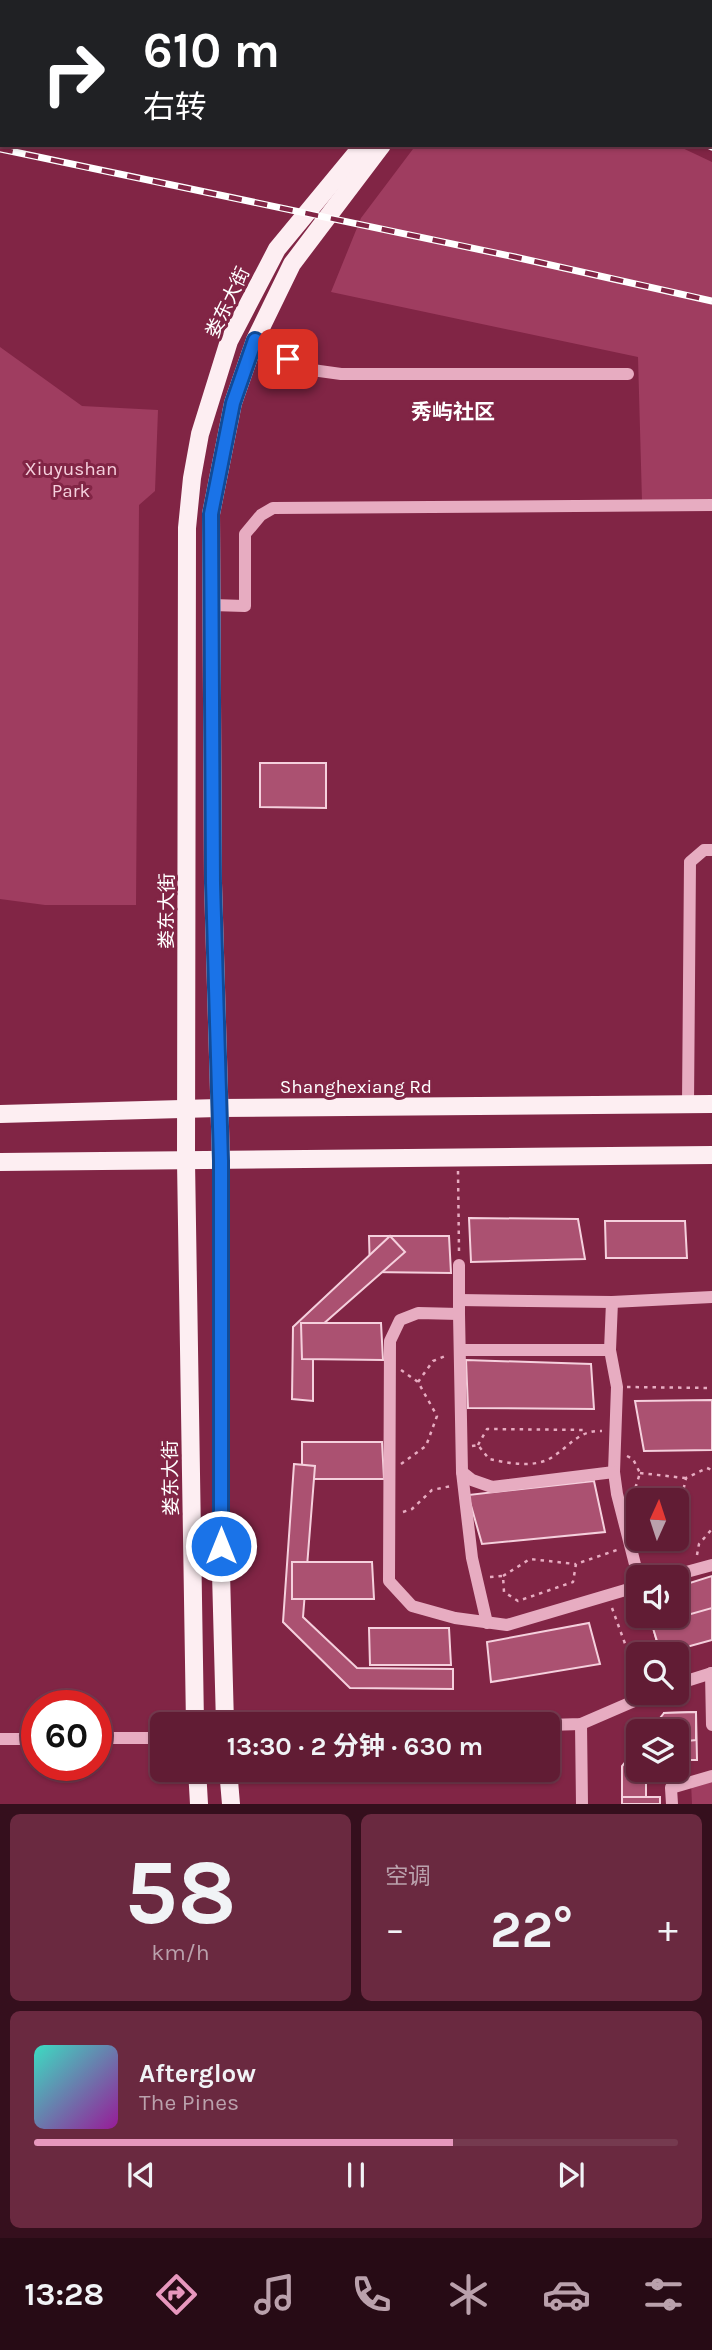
<!DOCTYPE html>
<html lang="zh">
<head>
<meta charset="utf-8">
<style>
	:root { --surface:#611c34; --page:#6a2940; --text:#f1f3f6; --muted:#baa1ac; --line:#753a4f; --accent:#e797bd }
	body { margin:0; font-family:Karla,"Noto Sans SC",sans-serif; background:var(--page); color:var(--text); height:100vh; display:flex; flex-direction:column; font-size:26px; white-space:nowrap }
	* { box-sizing:border-box; margin:0 }
	p { font-size:23px; color:var(--muted) }
	.icon { flex:none; width:38px; height:38px; fill:none; stroke:currentColor; stroke-width:2; stroke-linecap:round; stroke-linejoin:round }
	.map { position:relative; height:1804px; overflow:hidden }
	.details { display:flex; flex-direction:column; gap:10px; padding:10px; background:#350f1d; flex:1 }
	.details>* { flex:none }
	.guide { position:absolute; left:0px; top:0px; width:712px; height:147px; box-shadow:0 2px 5px #0004,0 0 0 2px var(--line); background:#202124; color:#fff; overflow:hidden }
	.needle { width:46px; rotate:3deg }
	.buttons { position:absolute; left:626px; top:1488px; display:grid; gap:14px }
	.buttons a { display:grid; place-items:center; width:63px; height:63px; border-radius:10px; background:var(--surface); box-shadow:0 2px 5px #0004,0 0 0 2px var(--line); font-size:35px }
	.speed { position:absolute; left:21px; top:1690px; display:flex; gap:14px; font-size:35px; font-weight:700; text-align:center }
	.speed>* { display:grid; place-content:center; width:91px; height:91px; border-radius:50%; background:var(--surface); box-shadow:0 2px 5px #0004,0 0 0 2px var(--line); line-height:1 }
	.speed .limit { border:10px solid #d22; background:#fff; color:#111 }
	.pin { position:absolute; display:grid; place-items:center; width:60px; height:60px; color:#fff; margin:-30px; border-radius:14px; box-shadow:0 4px 10px #0006 }
	.me { position:absolute; width:77px; margin:-38px; rotate:0deg; stroke-linejoin:round; filter:drop-shadow(0 0 5px #0008) }
	.turn { display:flex; align-items:center; gap:24px; height:147px; padding:0 28px; font-size:32px }
	.turn .icon { width:91px; height:91px; stroke-width:2.5 }
	.turn b { display:block; font-size:49px; line-height:60px }
	.big { font-size:52px; font-weight:700; line-height:1.1 }
	.details .widget { flex:1; display:flex; flex-direction:column; justify-content:center; gap:10px; min-width:0; padding:0 24px; border-radius:10px; background:var(--page) }
	.details .dial { align-items:center; gap:0 }
	.dial b { font-size:91px; line-height:1 }
	.song { display:flex; align-items:center; gap:21px }
	.cover { width:84px; height:84px; border-radius:10px; background:linear-gradient(135deg,hsl(170 70% 55%),hsl(300 70% 35%)) }
	.played { height:7px; border-radius:4px; background:linear-gradient(90deg,var(--accent) 65%,var(--line) 65%) }
	.keys { display:flex; justify-content:space-around; direction:ltr }
	.heat { display:flex; justify-content:space-between; align-items:center; font-size:38px; direction:ltr }
	.details .tiles { flex:1; display:grid; gap:10px; grid-template-columns:1fr 1fr }
	.widget:last-child { grid-column:span 2 }
	.trip { position:absolute; left:150px; top:1712px; width:410px; height:70px; border-radius:10px; background:var(--surface); box-shadow:0 2px 5px #0004,0 0 0 2px var(--line); font-weight:700; line-height:70px; text-align:center }
	.tabs { display:flex; height:112px; justify-content:space-around; align-items:center; background:#270b15; color:var(--muted) }
	.tabs .icon { width:49px; height:49px }
	.tabs .on { color:var(--accent) }
	.tabs b { font-size:32px; color:var(--text) }
	.map>svg:first-child { display:block }
	.green { fill:#9f3d60 }
	.building { fill:#ab5171; stroke:#f5d0dd; stroke-width:2 }
	.lines { fill:none; stroke-linecap:round; stroke-linejoin:round }
	.path { stroke:#e7acc1; stroke-width:2.5; stroke-dasharray:3.5 5; stroke-linecap:butt }
	.minor { stroke:#e7acc1; stroke-width:12 }
	.major { stroke:#fdeef2; stroke-width:18 }
	.rail-casing { stroke:#fff; stroke-width:7 }
	.rail { stroke:#812545; stroke-width:4.5; stroke-dasharray:13; stroke-linecap:butt }
	.route-casing { stroke:#114b97; stroke-width:18 }
	.route { stroke:#1a73e8; stroke-width:12 }
	.labels { text-anchor:middle; stroke-width:6; stroke-linejoin:round; paint-order:stroke }
	.street-label { font-size:19px; fill:#fff; stroke:#812545 }
	.park-label { font-size:19px; fill:#f5d0dd; stroke:#812545 }
	.neighbourhood-label { font-size:21px; font-weight:bold; fill:#fff; stroke:#812545 }
</style>
</head>
<body>
<div class="map">
<svg width="712" height="1804" viewBox="0 0 712 1804">
	<rect width="100%" height="100%" fill="#812545"/>
	<g class="green">
		<path d="M416 145H676L712 162V500L642 501 638 357 331 292 361 218Z"/>
		<path d="M0 347 82 406 158 410 155 491 139 505 136 905H45L0 899Z"/>
		<path d="M712 1776V1804H692L691 1782Z"/>
	</g>
	<g class="building">
		<path d="M260 763H326V808L260 807Z"/>
		<path d="M469 1218 578 1219 585 1259 471 1262Z"/>
		<path d="M605 1221H685L687 1258H606Z"/>
		<path d="M369 1236H449L451 1273 370 1272Z"/>
		<path d="M390 1236 405 1252 313 1333V1401L292 1399 293 1327Z"/>
		<path d="M301 1323H381L383 1360 302 1359Z"/>
		<path d="M466 1360 591 1364 594 1409 468 1408Z"/>
		<path d="M712 1400V1450L644 1451 635 1401Z"/>
		<path d="M302 1442H382L384 1479H302Z"/>
		<path d="M294 1464 315 1466 303 1617 357 1668 453 1669V1689L350 1688 283 1622Z"/>
		<path d="M594 1481 605 1532 482 1544 468 1495Z"/>
		<path d="M292 1562H372L374 1599H292Z"/>
		<path d="M712 1576V1628L658 1646 650 1615H677V1587Z"/>
		<path d="M712 1608V1640L661 1654 652 1625Z"/>
		<path d="M589 1623 600 1664 491 1682 487 1642Z"/>
		<path d="M369 1628H449L451 1665H370Z"/>
		<path d="M696 1712 697 1760H677V1731H664V1713Z"/>
		<path d="M696 1712V1740L677 1742V1731H650L664 1713Z"/>
		<path d="M639 1745V1769H646V1804H622V1766Z"/>
		<rect x="622" y="1797" width="38" height="7"/>
	</g>
	<g class="lines">
		<g class="path">
			<path d="M458 1171 459 1251"/>
			<path d="M418 1382 433 1361 448 1355"/>
			<path d="M627 1387 712 1388"/>
			<path d="M478 1445 487 1429 587 1430"/>
			<path d="M472 1446 478 1445 489 1459C508 1463 531 1468 549 1459 569 1448 577 1430 602 1431"/>
			<path d="M627 1456 633 1459 640 1473 635 1489 629 1493"/>
			<path d="M401 1464 426 1446 437 1416 418 1382 401 1370"/>
			<path d="M640 1473 685 1478"/>
			<path d="M680 1505 686 1478 707 1468 712 1470"/>
			<path d="M403 1512 412 1509 432 1490 451 1486"/>
			<path d="M697 1555 699 1544 712 1529"/>
			<path d="M503 1576 530 1559 575 1564"/>
			<path d="M490 1577 503 1576 504 1592 518 1601 573 1582 576 1564 620 1549"/>
			<path d="M612 1608 639 1682"/>
		</g>
		<g class="minor">
			<path d="M579 0 580 2"/>
			<path d="M255 340 305 369 341 374H628"/>
			<path d="M212 605 245 606V534L261 515 273 508 712 505"/>
			<path d="M688 1104 690 862 704 850H712"/>
			<path d="M459 1265V1314L418 1313 400 1320 390 1341 389 1581 412 1606 455 1618 507 1625 639 1586"/>
			<path d="M459 1300 612 1302 712 1297"/>
			<path d="M612 1302 610 1350 617 1387 614 1472 617 1494 639 1580"/>
			<path d="M459 1314 462 1472 472 1480 492 1487 614 1472"/>
			<path d="M460 1350H610"/>
			<path d="M462 1472 472 1558 487 1623"/>
			<path d="M668 1577 712 1565"/>
			<path d="M711 1673 712 1725"/>
			<path d="M677 1684 712 1673"/>
			<path d="M581 1724 582 1804"/>
			<path d="M548 1725 581 1724 655 1692"/>
			<path d="M96 1738H163"/>
			<path d="M0 1739H37"/>
			<path d="M672 1804 671 1788 712 1776"/>
		</g>
		<g class="major">
			<path d="M480 2 482 0"/>
			<path d="M502 2 504 0"/>
			<path d="M0 1114 218 1108 712 1104"/>
			<path d="M0 1162 712 1155"/>
			<path d="M195 1724 186 1161 187 528 192 478 200 434 229 341 277 249 363 145"/>
			<path d="M225 1724 221 1573V1161L213 883 211 514 233 403 255 340 292 264 382 145"/>
			<path d="M197 1769 199 1804"/>
			<path d="M228 1769 231 1804"/>
		</g>
		<g class="rail-casing">
			<g id="rail">
				<path d="M449 0 451 2"/>
				<path d="M708 145 712 147"/>
				<path d="M0 149 515 257 712 301"/>
			</g>
		</g>
		<use href="#rail" class="rail"/>
	</g>
	<g class="lines">
		<g class="route-casing">
			<path id="route" d="M221 1546V1161L213 883 211 514 233 403 255 340 288 359"/>
		</g>
		<use href="#route" class="route"/>
	</g>
	<g class="labels">
		<g class="street-label">
			<text transform="translate(227 302) rotate(-64)" y="7">娄东大街</text>
			<text transform="translate(166 911) rotate(-90)" y="7">娄东大街</text>
			<text x="356" y="1093">Shanghexiang Rd</text>
			<text transform="translate(170 1478) rotate(-91)" y="7">娄东大街</text>
		</g>
		<g class="park-label">
			<text x="71" y="475">Xiuyushan<tspan x="71" dy="22">Park</tspan></text>
		</g>
		<g class="neighbourhood-label">
			<text x="453" y="419">秀屿社区</text>
		</g>
	</g>
</svg>
<div class="buttons">
<a><svg class="needle" viewBox="-14 -14 28 28"><path d="M0-13l5 13h-10z" fill="#e53935"/><path d="M0 13l5-13h-10z" fill="#baa1ac"/></svg></a>
<a><svg class="icon" aria-label="sound" viewBox="0 0 24 24"><path d="M4 9h4l5-4v14l-5-4H4zM17 9q2 3 0 6"/></svg></a>
<a><svg class="icon" aria-label="search" viewBox="0 0 24 24"><circle cx="10" cy="10" r="6"/><path d="M15 15l6 6"/></svg></a>
<a><svg class="icon" aria-label="layers" viewBox="0 0 24 24"><path d="M12 4l9 5-9 5-9-5zM3 14l9 5 9-5"/></svg></a>
</div>
<div class="speed"><div class="limit">60</div></div>
<div class="pin" style="left:288px;top:359px;background:#d93025"><svg class="icon" aria-label="arrive" viewBox="0 0 24 24"><path d="M6 21V4h12l-3 4 3 4H6"/></svg></div>
<svg class="me" style="left:221px;top:1546px" viewBox="-20 -20 40 40"><circle r="17" fill="#1a73e8" stroke="#fff" stroke-width="3"/><path d="M0-11L8 9 0 5-8 9z" fill="#fff"/></svg>
<div class="trip">13:30 · 2 分钟 · 630 m</div>
<div class="guide">
<div class="turn"><svg class="icon" aria-label="right" viewBox="0 0 24 24"><path d="M7 20v-9h11M14 6l5 5-5 5"/></svg><div><b>610 m</b>右转</div></div>
</div>
</div>
<section class="details">
<div class="tiles">
<div class="widget dial"><b>58</b><p>km/h</p></div>
<div class="widget"><p>空调</p>
<div class="heat"><a>−</a><b class="big">22°</b><a>+</a></div>
</div>
<div class="widget">
<div class="song"><i class="cover"></i><div><b>Afterglow</b><p>The Pines</p></div></div>
<div class="played"></div>
<div class="keys"><svg class="icon" aria-label="previous" viewBox="0 0 24 24"><path d="M18 5L8 12l10 7zM5 5v14"/></svg><svg class="icon" aria-label="pause" viewBox="0 0 24 24"><path d="M8 5v14M16 5v14"/></svg><svg class="icon" aria-label="next" viewBox="0 0 24 24"><path d="M6 5l10 7-10 7zM19 5v14"/></svg></div>
</div>
</div>
</section>
<nav class="tabs">
<b>13:28</b>
<svg class="icon on" aria-label="directions" viewBox="0 0 24 24"><path d="M12 3l9 9-9 9-9-9zM9 14v-3h6M13 9l2 2-2 2"/></svg>
<svg class="icon" aria-label="music" viewBox="0 0 24 24"><path d="M9 18V5l10-2v13"/><circle cx="6" cy="18" r="3"/><circle cx="16" cy="16" r="3"/></svg>
<svg class="icon" aria-label="phone" viewBox="0 0 24 24"><path d="M5 4h4l2 5-3 2q2 4 5 5l2-3 5 2v4C11 20 4 13 5 4z"/></svg>
<svg class="icon" aria-label="climate" viewBox="0 0 24 24"><path d="M12 3v18M4 7l16 10M4 17L20 7"/></svg>
<svg class="icon" aria-label="car" viewBox="0 0 24 24"><path d="M5 17H2v-5l4-1 3-4h7l3 4 3 1v5h-3M9 17h6M6 11h13"/><circle cx="7" cy="17" r="2"/><circle cx="17" cy="17" r="2"/></svg>
<svg class="icon" aria-label="filters" viewBox="0 0 24 24"><path d="M4 7h16M4 17h16"/><circle cx="9" cy="7" r="2"/><circle cx="15" cy="17" r="2"/></svg>
</nav>
</body>
</html>
